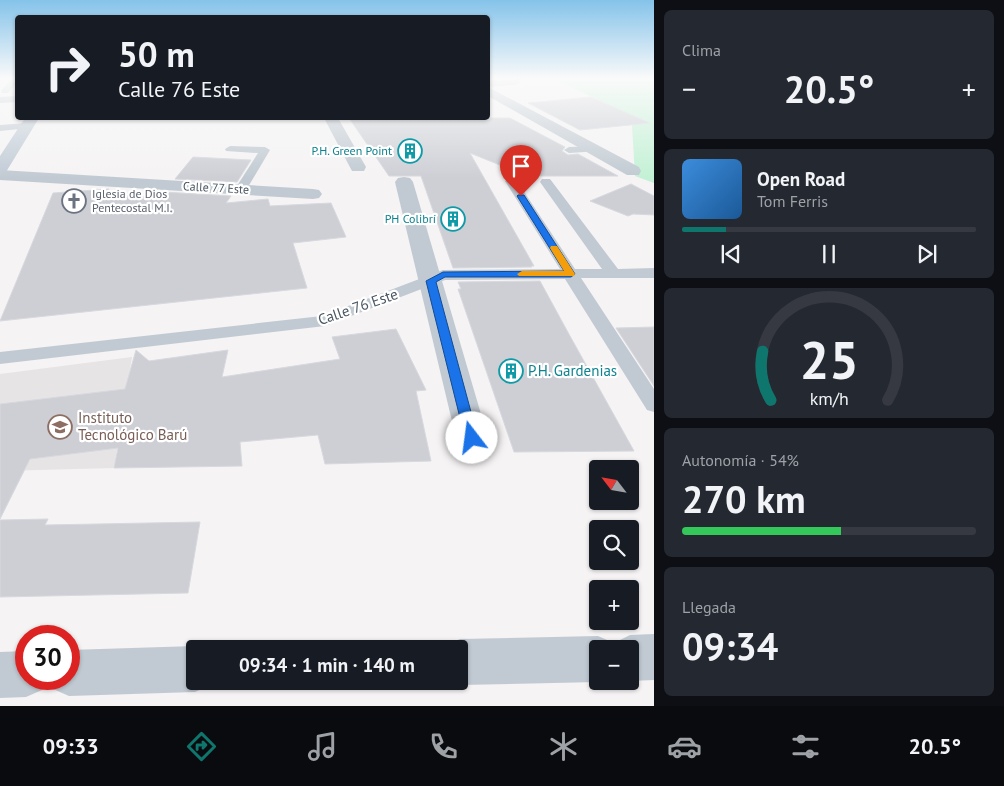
<!DOCTYPE html>
<html lang="es">
<head>
<meta charset="utf-8">
<style>
	:root { --surface:#171b24; --page:#242831; --text:#f1f3f6; --muted:#9ea1a6; --line:#363941; --accent:#0f766e }
	body { margin:0; font-family:"PT Sans",sans-serif; background:var(--page); color:var(--text); height:100vh; display:flex; flex-direction:column; font-size:19px; white-space:nowrap }
	* { box-sizing:border-box; margin:0 }
	p { font-size:16px; color:var(--muted) }
	.icon { flex:none; width:28px; height:28px; fill:none; stroke:currentColor; stroke-width:2; stroke-linecap:round; stroke-linejoin:round }
	.map { position:relative; flex:1; overflow:hidden }
	.sheet { display:flex; flex-direction:column; gap:10px; padding:10px; background:#0d0f14; width:350px }
	.sheet>* { flex:none }
	.hud { position:absolute; left:15px; top:15px; width:475px; height:105px; border-radius:5px; box-shadow:0 1px 4px #0004; background:#171b24; color:var(--text); overflow:hidden }
	.needle { width:32px; rotate:301deg }
	.fabs { position:absolute; left:589px; top:460px; display:grid; gap:10px }
	.fabs a { display:grid; place-items:center; width:50px; height:50px; border-radius:5px; background:var(--surface); box-shadow:0 1px 4px #0004; font-size:25px }
	.speed { position:absolute; left:15px; top:625px; display:flex; gap:10px; font-size:25px; font-weight:700; text-align:center }
	.speed>* { display:grid; place-content:center; width:65px; height:65px; border-radius:50%; background:var(--surface); box-shadow:0 1px 4px #0004; line-height:1 }
	.speed .limit { border:8px solid #d22; background:#fff; color:#111 }
	.pin { position:absolute; display:grid; place-items:center; width:42px; height:42px; color:#fff; margin:-51px -21px; border-radius:50% 50% 50% 0; rotate:-45deg; box-shadow:0 0 5px #0007 }
	.pin .icon { rotate:45deg }
	.me { position:absolute; width:55px; margin:-28px; rotate:345deg; stroke-linejoin:round; filter:drop-shadow(0 0 4px #0008) }
	.turn { display:flex; align-items:center; gap:18px; height:105px; padding:0 20px; font-size:22px }
	.turn .icon { width:65px; height:65px; stroke-width:2.5 }
	.turn b { display:block; font-size:35px; line-height:42px }
	.big { font-size:38px; font-weight:700; line-height:1.1 }
	.sheet .tile { flex:1; display:flex; flex-direction:column; justify-content:center; gap:8px; min-width:0; padding:0 18px; border-radius:8px; background:var(--page) }
	.sheet .dial { align-items:center; gap:0 }
	.dial svg { height:130px; overflow:visible; fill:none; stroke:var(--line); stroke-width:7; stroke-linecap:round; text-anchor:middle }
	.dial text { fill:var(--text); stroke:none }
	.song { display:flex; align-items:center; gap:15px }
	.cover { width:60px; height:60px; border-radius:8px; background:linear-gradient(135deg,hsl(210 70% 55%),hsl(210 70% 35%)) }
	.played { height:5px; border-radius:2px; background:linear-gradient(90deg,var(--accent) 15%,var(--line) 15%) }
	.keys { display:flex; justify-content:space-around; direction:ltr }
	.heat { display:flex; justify-content:space-between; align-items:center; font-size:28px; direction:ltr }
	.charge { height:8px; border-radius:4px; background:linear-gradient(90deg,#34c759 54%,var(--line) 0) }
	.trip { position:absolute; left:186px; top:640px; width:282px; height:50px; border-radius:5px; background:var(--surface); box-shadow:0 1px 4px #0004; font-weight:700; line-height:50px; text-align:center }
	.tab-bar { display:flex; height:80px; justify-content:space-around; align-items:center; background:#090b0e; color:var(--muted) }
	.tab-bar .icon { width:35px; height:35px }
	.tab-bar .on { color:var(--accent) }
	.tab-bar b { font-size:22px; color:var(--text) }
	main { display:flex; flex:1; min-height:0 }
	.map>svg:first-child { display:block }
	.education { fill:#e6e4e5 }
	.green { fill:#c3f1d5 }
	.building { fill:#cdcfd5; stroke:#d7d9de }
	.lines { fill:none; stroke-linecap:round; stroke-linejoin:round }
	.service { fill:#c1cad2; fill-rule:evenodd }
	.minor { fill:#c1cad2; fill-rule:evenodd }
	.secondary { fill:#c1cbd6; fill-rule:evenodd }
	.route { fill:#1a73e8; stroke:#114b97 }
	.slow { fill:#f59e0b }
	.labels { text-anchor:middle; stroke-width:4.5; stroke-linejoin:round; paint-order:stroke }
	.far-culture-label { font-size:12px; fill:#0d838f; stroke:#fff; text-anchor:end }
	.far-street-label { font-size:12px; fill:#4a5661; stroke:#fff }
	.far-worship-label { font-size:12px; fill:#5b616d; stroke:#fff; text-anchor:start }
	.street-label { font-size:15px; fill:#4a5661; stroke:#fff }
	.culture-label { font-size:15px; fill:#0d838f; stroke:#fff; text-anchor:start }
	.education-label { font-size:15px; fill:#785e54; stroke:#fff; text-anchor:start }
</style>
</head>
<body>
<main>
<div class="map">
<svg width="654" height="706" viewBox="0 0 654 706">
	<rect width="100%" height="100%" fill="#f5f3f3"/>
	<path class="education" d="M132 357 114 468 0 471V374Z"/>
	<path class="green" d="M553 79H654V183L635 176 632 125 633 116Z"/>
	<g class="building">
		<path d="M591 97 650 123 580 130 528 103Z"/>
		<path d="M349 118H510L565 147 562 151 568 155 578 154 618 176H527L470 153 534 266H531L532 267 453 268 421 176H389Z"/>
		<path d="M193 157 251 160 237 182 175 179Z"/>
		<path d="M631 184 654 196V215L633 214 628 216 590 201Z"/>
		<path d="M109 189 108 195 159 197 163 192 231 196 226 203 268 199 270 206 331 203 346 237 293 243 307 288 0 321 53 193Z"/>
		<path d="M540 281 570 336 634 451 514 452 458 289H461L458 282Z"/>
		<path d="M654 327V386L616 328Z"/>
		<path d="M396 329 426 390 416 391 431 461 325 464 318 435 240 442 242 466 114 468 118 448 30 459 0 519V404L125 389 136 350 149 361 228 350 222 377 340 359 332 337Z"/>
		<path d="M48 519 45 525 200 522 188 593 0 597V520Z"/>
	</g>
	<g class="lines">
		<g class="service">
			<path d="M11 79H18V81L8 93H2L1 91Z"/>
			<path d="M18 96V102L0 103V97Z"/>
			<path d="M26 123 29 124V128L0 131V125Z"/>
			<path d="M230 146 265 147 270 150 245 192H237L235 189 258 153 226 151 225 149Z"/>
			<path d="M595 146 599 147 600 149 599 151 569 153 564 150 569 147Z"/>
			<path d="M511 177 515 178 575 269H602L540 182 542 179H550L618 269 654 268V278H581L654 389V412L647 410 565 279 445 280 325 326 0 364V352L322 316 443 270 560 269 505 181Z"/>
		</g>
		<g class="minor">
			<path d="M523 79 518 84 514 85 488 87 639 167 641 171 639 175H627L488 96V81Z"/>
			<path d="M324 118H338L366 167 364 171H352Z"/>
			<path d="M0 170 313 189 319 190 322 194 319 198 313 199 0 180Z"/>
			<path d="M404 177 410 178 413 182 488 438 483 447 472 450 461 447 456 438 395 182 398 178Z"/>
			<path d="M654 634V680L630 681V649H598V682L460 685 451 681H460V649H443L444 646 460 639 598 636 614 643 630 635Z"/>
			<path d="M195 646 202 649H195V681H213L211 685 195 692 69 696 53 689 48 679H69V650Z"/>
			<path d="M26 651V679H47L42 690 26 697 0 698V652Z"/>
		</g>
		<path class="secondary" d="M25 118H39L6 172 0 173V156Z"/>
	</g>
	<linearGradient id="sky" x2="0" y2="1"><stop stop-color="#85c3ea"/><stop offset="0.44" stop-color="#fafafa"/><stop offset="1" stop-color="#fafafa" stop-opacity="0"/></linearGradient>
	<rect width="654" height="178" fill="url(#sky)"/>
	<path class="route" d="M518 195H524L575 274 571 277H445L436 282 478 438 477 441H467L465 438 426 281 443 272 564 271 517 196Z"/>
	<path class="slow" d="M551 246H557L575 274 574 276H519L517 274 522 271H564L550 248Z"/>
	<defs>
		<g id="building-ring" transform="scale(1.25)"><circle r="9.5" fill="#fff" stroke="#0f9aa8" stroke-width="1.5"/><path d="M-4-6H4V6H1V3H-1V6H-4ZM-2.5-4.3h1.7v1.8h-1.7ZM.8-4.3h1.7v1.8H.8ZM-2.5-1h1.7V.8h-1.7ZM.8-1h1.7V.8H.8Z" fill="#0f9aa8"/></g>
		<g id="church-ring" transform="scale(1.25)"><circle r="9.5" fill="#fff" stroke="#6b7280" stroke-width="1.5"/><path d="M-1.2-6h2.4v3.5h3.3v2.4h-3.3V6h-2.4V-.1h-3.3v-2.4h3.3Z" fill="#6b7280"/></g>
		<g id="school-ring" transform="scale(1.25)"><circle r="9.5" fill="#fff" stroke="#8d6e63" stroke-width="1.5"/><path d="M0-5L7-2L0 1L-7-2ZM-4 1L0 2.5L4 1V4Q0 6-4 4Z" fill="#8d6e63"/></g>
	</defs>
	<g fill-rule="evenodd">
		<use href="#building-ring" x="410" y="151"/>
		<use href="#church-ring" x="74" y="201"/>
		<use href="#building-ring" x="453" y="219"/>
		<use href="#building-ring" x="511" y="371"/>
		<use href="#school-ring" x="60" y="427"/>
	</g>
	<g class="labels">
		<g class="far-culture-label">
			<text x="392" y="155">P.H. Green Point</text>
			<text x="436" y="223">PH Colibrí</text>
		</g>
		<g class="far-street-label">
			<text transform="translate(216 188) rotate(3)" y="4">Calle 77 Este</text>
		</g>
		<g class="far-worship-label">
			<text x="92" y="198">Iglesia de Dios<tspan x="92" dy="14">Pentecostal M.I.</tspan></text>
		</g>
		<g class="street-label">
			<text transform="translate(358 307) rotate(-19)" y="5">Calle 76 Este</text>
		</g>
		<g class="culture-label">
			<text x="528" y="376">P.H. Gardenias</text>
		</g>
		<g class="education-label">
			<text x="78" y="423">Instituto<tspan x="78" dy="17">Tecnológico Barú</tspan></text>
		</g>
	</g>
</svg>
<div class="fabs">
<a><svg class="needle" viewBox="-14 -14 28 28"><path d="M0-13l5 13h-10z" fill="#e53935"/><path d="M0 13l5-13h-10z" fill="#9ea1a6"/></svg></a>
<a><svg class="icon" aria-label="search" viewBox="0 0 24 24"><circle cx="10" cy="10" r="6"/><path d="M15 15l6 6"/></svg></a>
<a>+</a>
<a>−</a>
</div>
<div class="speed"><div class="limit">30</div></div>
<div class="pin" style="left:521px;top:196px;background:#d93025"><svg class="icon" aria-label="arrive" viewBox="0 0 24 24"><path d="M6 21V4h12l-3 4 3 4H6"/></svg></div>
<svg class="me" style="left:472px;top:438px" viewBox="-20 -20 40 40"><circle r="19" fill="#fff"/><path d="M0-13L10 11 0 6-10 11z" fill="#1a73e8"/></svg>
<div class="trip">09:34 · 1 min · 140 m</div>
<div class="hud">
<div class="turn"><svg class="icon" aria-label="right" viewBox="0 0 24 24"><path d="M7 20v-9h11M14 6l5 5-5 5"/></svg><div><b>50 m</b>Calle 76 Este</div></div>
</div>
</div>
<section class="sheet">
<div class="tile"><p>Clima</p>
<div class="heat"><a>−</a><b class="big">20.5°</b><a>+</a></div>
</div>
<div class="tile">
<div class="song"><i class="cover"></i><div><b>Open Road</b><p>Tom Ferris</p></div></div>
<div class="played"></div>
<div class="keys"><svg class="icon" aria-label="previous" viewBox="0 0 24 24"><path d="M18 5L8 12l10 7zM5 5v14"/></svg><svg class="icon" aria-label="pause" viewBox="0 0 24 24"><path d="M8 5v14M16 5v14"/></svg><svg class="icon" aria-label="next" viewBox="0 0 24 24"><path d="M6 5l10 7-10 7zM19 5v14"/></svg></div>
</div>
<div class="tile dial"><svg viewBox="0 0 100 80">
<path d="M14 69A42 42 0 1 1 86 69"/>
<path d="M14 69A42 42 0 0 1 9 39" stroke="#0f766e"/>
<text x="50" y="56" font-size="32" font-weight="700">25</text>
<text x="50" y="72" font-size="11">km/h</text>
</svg></div>
<div class="tile"><p>Autonomía · 54%</p><b class="big">270 km</b><div class="charge"></div></div>
<div class="tile"><p>Llegada</p><b class="big">09:34</b></div>
</section>
</main>
<nav class="tab-bar">
<b>09:33</b>
<svg class="icon on" aria-label="directions" viewBox="0 0 24 24"><path d="M12 3l9 9-9 9-9-9zM9 14v-3h6M13 9l2 2-2 2"/></svg>
<svg class="icon" aria-label="music" viewBox="0 0 24 24"><path d="M9 18V5l10-2v13"/><circle cx="6" cy="18" r="3"/><circle cx="16" cy="16" r="3"/></svg>
<svg class="icon" aria-label="phone" viewBox="0 0 24 24"><path d="M5 4h4l2 5-3 2q2 4 5 5l2-3 5 2v4C11 20 4 13 5 4z"/></svg>
<svg class="icon" aria-label="climate" viewBox="0 0 24 24"><path d="M12 3v18M4 7l16 10M4 17L20 7"/></svg>
<svg class="icon" aria-label="car" viewBox="0 0 24 24"><path d="M5 17H2v-5l4-1 3-4h7l3 4 3 1v5h-3M9 17h6M6 11h13"/><circle cx="7" cy="17" r="2"/><circle cx="17" cy="17" r="2"/></svg>
<svg class="icon" aria-label="filters" viewBox="0 0 24 24"><path d="M4 7h16M4 17h16"/><circle cx="9" cy="7" r="2"/><circle cx="15" cy="17" r="2"/></svg>
<b>20.5°</b>
</nav>
</body>
</html>
